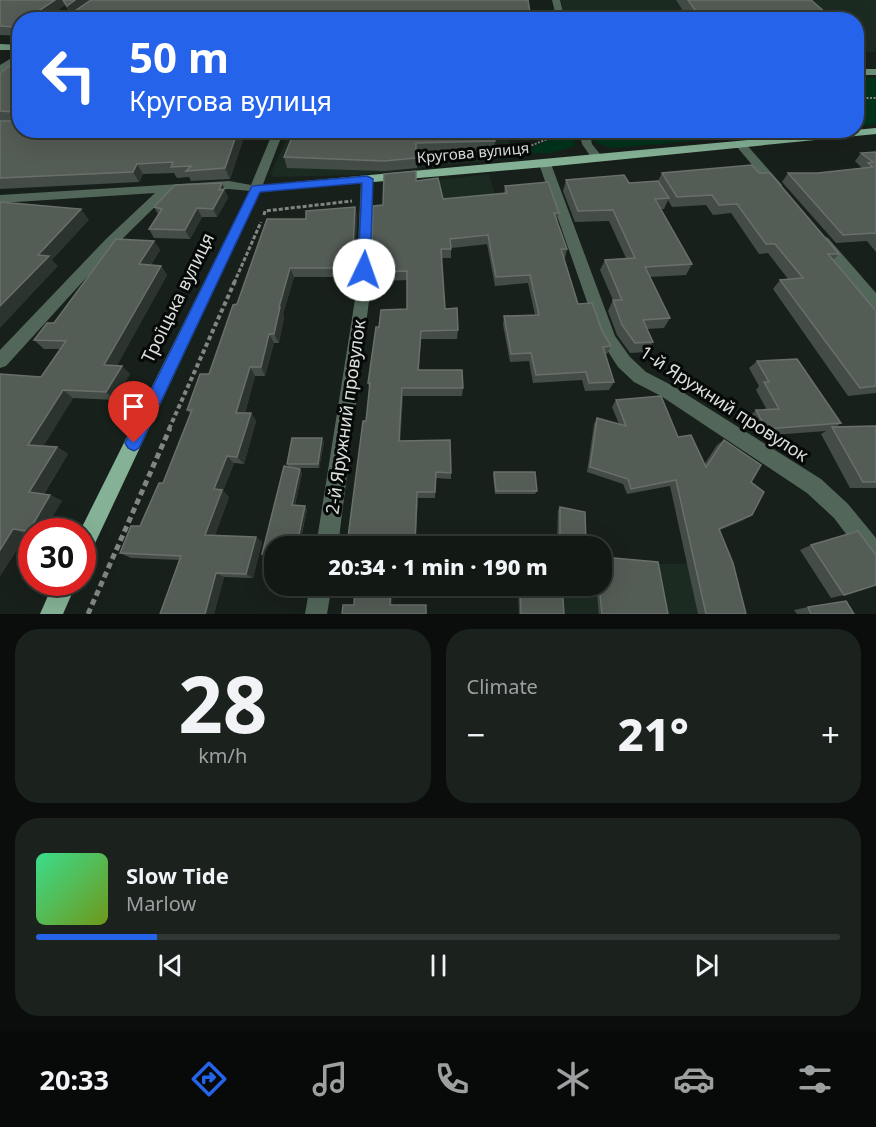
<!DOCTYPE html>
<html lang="en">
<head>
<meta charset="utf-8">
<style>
	:root { --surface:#121814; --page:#1b211d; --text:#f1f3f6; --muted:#9ca0a0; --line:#313734; --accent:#2563eb }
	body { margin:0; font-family:"Noto Sans",sans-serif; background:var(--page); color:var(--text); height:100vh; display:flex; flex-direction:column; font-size:22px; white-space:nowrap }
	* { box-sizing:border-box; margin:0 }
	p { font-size:20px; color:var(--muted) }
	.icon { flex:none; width:33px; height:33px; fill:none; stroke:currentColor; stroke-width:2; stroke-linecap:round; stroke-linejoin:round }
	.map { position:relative; height:614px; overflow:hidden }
	.sheet { display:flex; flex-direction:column; gap:15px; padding:15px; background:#0a0d0b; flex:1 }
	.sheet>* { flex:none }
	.top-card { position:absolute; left:12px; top:12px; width:852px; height:126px; border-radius:24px; box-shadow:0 6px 24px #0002,0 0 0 2px var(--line); background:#2563eb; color:#fff; overflow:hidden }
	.speed { position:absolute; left:18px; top:518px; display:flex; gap:12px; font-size:30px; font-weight:700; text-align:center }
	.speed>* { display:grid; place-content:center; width:78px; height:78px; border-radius:50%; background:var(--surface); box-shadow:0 6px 24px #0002,0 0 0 2px var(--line); line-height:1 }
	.speed .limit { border:9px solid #d22; background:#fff; color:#111 }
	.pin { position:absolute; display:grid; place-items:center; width:51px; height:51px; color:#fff; margin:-62px -26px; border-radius:50% 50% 50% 0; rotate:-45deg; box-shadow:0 0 6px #0007 }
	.pin .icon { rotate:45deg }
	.me { position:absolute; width:66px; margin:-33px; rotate:3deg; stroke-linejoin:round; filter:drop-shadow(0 0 4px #0008) }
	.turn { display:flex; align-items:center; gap:21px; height:126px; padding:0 18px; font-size:27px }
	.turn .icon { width:78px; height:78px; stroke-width:2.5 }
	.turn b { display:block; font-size:42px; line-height:51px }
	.big { font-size:45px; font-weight:800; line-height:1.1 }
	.sheet .card { flex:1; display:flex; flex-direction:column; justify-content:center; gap:9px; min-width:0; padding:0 21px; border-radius:24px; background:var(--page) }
	.sheet .dial { align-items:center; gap:0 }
	.dial b { font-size:78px; line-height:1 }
	.song { display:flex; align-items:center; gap:18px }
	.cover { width:72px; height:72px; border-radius:9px; background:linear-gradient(135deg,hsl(150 70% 55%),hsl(80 70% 35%)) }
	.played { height:6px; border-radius:3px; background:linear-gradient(90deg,var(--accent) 15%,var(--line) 15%) }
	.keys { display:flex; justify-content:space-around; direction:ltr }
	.heat { display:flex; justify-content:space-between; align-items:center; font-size:33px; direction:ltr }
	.sheet .tiles { flex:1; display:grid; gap:15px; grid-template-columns:1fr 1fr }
	.card:last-child { grid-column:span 2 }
	.trip { position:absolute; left:264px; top:536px; width:348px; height:60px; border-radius:24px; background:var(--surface); box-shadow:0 6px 24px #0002,0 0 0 2px var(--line); font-weight:800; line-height:60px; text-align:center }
	.menu { display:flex; height:96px; justify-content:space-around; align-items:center; background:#070a08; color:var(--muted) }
	.menu .icon { width:42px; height:42px }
	.menu .selected { color:var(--accent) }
	.menu b { font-size:27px; color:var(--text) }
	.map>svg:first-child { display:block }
	.built { fill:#1c2b22 }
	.green { fill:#01341c }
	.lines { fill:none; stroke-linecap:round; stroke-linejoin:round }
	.path-far3 { stroke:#808682; stroke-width:2; stroke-dasharray:2 1.5; stroke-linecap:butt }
	.path-far2 { stroke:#808682; stroke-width:3; stroke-dasharray:4 2; stroke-linecap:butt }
	.path-far1 { stroke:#808682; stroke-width:4; stroke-dasharray:4.5 3; stroke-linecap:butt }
	.path { stroke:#808682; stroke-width:5; stroke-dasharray:6 4; stroke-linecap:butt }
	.street { fill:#52675a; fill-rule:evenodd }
	.secondary { fill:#6f927c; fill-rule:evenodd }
	.primary { fill:#85b296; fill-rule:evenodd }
	.wall { fill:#434c46 }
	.shaded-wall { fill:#2b342e }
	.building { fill:#545c56; stroke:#69706b; stroke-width:1.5 }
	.route { fill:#2563eb; stroke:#184099; stroke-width:1.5 }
	.labels { text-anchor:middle; stroke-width:6; stroke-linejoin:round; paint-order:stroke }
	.far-street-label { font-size:15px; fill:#dadfdc; stroke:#060907 }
	.street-label { font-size:18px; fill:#dadfdc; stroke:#060907 }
</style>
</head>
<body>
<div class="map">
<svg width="876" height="614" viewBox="0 0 876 614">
	<rect width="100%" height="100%" fill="#18201b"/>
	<g class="built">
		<path d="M561 0H876V52H857L856 20 574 19 573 15 565 16Z"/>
		<path d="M290 131H505L514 158 357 175 273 177 271 173Z"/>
		<path d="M489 174 509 243 443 249 442 196 437 180Z"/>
		<path d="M654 564H687L737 614H519L518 585H602Z"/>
	</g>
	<g class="green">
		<path d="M857 77 876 78V124L857 126Z"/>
		<path d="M592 131V130L808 131 613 148 596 143Z"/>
		<path d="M574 139 575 146 551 153H528L526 150 549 140Z"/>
	</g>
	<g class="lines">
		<g class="path-far3">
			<path d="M856 98H876"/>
			<path d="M600 137 608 130"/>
			<path d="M525 148 550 138H572"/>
		</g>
		<g class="path-far2">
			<path d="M264 215 265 211 352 201"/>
			<path d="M234 283 261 222"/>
		</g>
		<path class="path-far1" d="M169 429 235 281"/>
		<path class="path" d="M88 614 170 428"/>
		<g class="street">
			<path d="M95 0H104L77 20H68Z"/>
			<path d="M552 0H560L565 20H557Z"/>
			<path d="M20 53V59L0 72V65Z"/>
			<path d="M274 130H284L260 192 229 189 170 192 116 245 6 366 0 368V350L106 239 155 193 0 203V195L229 181 251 185 270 139 220 136 215 133 217 130 273 133Z"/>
			<path d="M579 130H589L592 144 603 158 601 160H593L582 144Z"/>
			<path d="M741 142 745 143 782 185V191H774L737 147V143Z"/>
			<path d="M545 161 551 164 615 336 630 357 646 372 673 386 821 479 848 504 876 538V566L868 563 834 518 807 493 661 396 634 382 618 367 600 339 539 164Z"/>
			<path d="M367 175 373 179 370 293 338 546H316L356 293 361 179Z"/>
			<path d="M823 236 828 238 876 293V309L871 307 818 244 816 241Z"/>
			<path d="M310 585H332L327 614H305Z"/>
		</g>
		<g class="secondary">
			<path d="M0 44 20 45V50H0Z"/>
			<rect x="856" y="69" width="20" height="6"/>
		</g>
		<g class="primary">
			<path d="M876 128V134L545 167 260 192 89 556 82 559V531H80L252 186Z"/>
			<path d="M54 582H77L63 614H40Z"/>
		</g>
	</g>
	<g class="wall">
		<path d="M0 0H528L531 19 73 20 75 18 73 14 72 15 65 5 44 20H20V36L0 35Z"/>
		<path d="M676 0H811L834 20H689Z"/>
		<path d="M0 73 20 130 243 140 230 179 191 181 189 177 177 178 174 173 143 174 139 182 0 189Z"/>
		<path d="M295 130 495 141 494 152 417 153V168L385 171 287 168 284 157Z"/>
		<path d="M535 130H569L567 137 535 136Z"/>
		<path d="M876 152V252L867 241 836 243 782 182 788 173H818L862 168 855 161 861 153Z"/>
		<path d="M662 173H759L839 254 833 260 876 311V393L848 396 773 289 780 280 788 279 768 253 759 254 731 213 713 215 706 205 672 207 668 200 664 209H661L692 264 686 275 650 277 670 318 664 328 647 329 653 342 647 352 630 353 617 335 608 311 613 300 600 270 605 260 626 258 609 221 575 222 563 191 566 180 629 183 658 181Z"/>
		<path d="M222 183 228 198 217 217H202L190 239 154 238 149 229 158 214 154 207Z"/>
		<path d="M505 186 559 213 557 221 567 249 565 258H564L578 304 602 331 611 346 607 354H605L614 382 609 390 585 391 582 380 533 383 529 361 510 362 503 325 504 316 535 315 528 283 495 286 487 244 451 248V258H441L445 309 458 330 457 339H421L419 370 463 388 462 396H403L400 441 451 473V479L436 478 435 498H418L415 546H348L366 421 369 389 368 383 379 327 407 309V280L384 281V277H373L371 268 383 205 504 194Z"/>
		<path d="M355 207 357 217 354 277H294L283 314 284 317 279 343H274L265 376H255L245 413H251L256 421 244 464 234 463 223 491 229 497 215 535 256 537 262 542 253 578 224 577 214 614H160L179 560 131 558 120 553 140 526 163 483 190 413 187 410 209 374 237 304 306 219Z"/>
		<path d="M154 241 160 250 151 265 161 266 167 275 117 365 130 374 115 400 73 398 43 446 57 447 68 454 44 494 50 495 62 501 32 531V535L27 534 0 576V374L41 377 60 349H44L34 340Z"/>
		<path d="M757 361 841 423 836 427 876 426V488H850L821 434 826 431 757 436 748 418 756 410H767L756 390 759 386 749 368Z"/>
		<path d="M616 400 678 437 704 465 717 445 724 440 751 482 744 520 720 530 746 614H698L670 486 627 494 623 484 587 472 594 424 597 418 619 424 612 407Z"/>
		<path d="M324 442 319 468H292L302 473 295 505 307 509 301 539 314 542 274 546V557H265L262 554 289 467 287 464Z"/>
		<path d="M494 472 537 491 535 494H495L493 475Z"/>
		<path d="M560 507 586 543 583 546 557 541 558 510Z"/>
		<path d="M811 545 844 595 831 598 800 550Z"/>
		<path d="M473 585H500L499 588H473Z"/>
		<path d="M518 585H562L564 614H519Z"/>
		<path d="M596 585H602L668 614H599Z"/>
		<path d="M808 607 854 614H797L794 610Z"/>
	</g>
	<g class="shaded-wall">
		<path d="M55 0H62L65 5 44 20H25Z"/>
		<path d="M75 0H91L72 15 67 6Z"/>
		<path d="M20 23V35L14 27Z"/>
		<path d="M238 130 243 140 230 179 225 168Z"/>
		<path d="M137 164 143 174 139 182 133 172Z"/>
		<path d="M222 183 228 198 217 217 213 209Z"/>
		<path d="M355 207 357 217 354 277 352 268Z"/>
		<path d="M197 208 202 217 190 239 185 230Z"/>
		<path d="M81 209 89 220 52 260 58 266 0 328V306L38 255Z"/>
		<path d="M154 241 160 250 145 274 139 264Z"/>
		<path d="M161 266 167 275 113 373 104 365Z"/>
		<path d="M290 268 294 277 283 314 284 317 279 343 274 334 279 307Z"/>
		<path d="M421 331V339L418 378V370Z"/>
		<path d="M269 334 274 343 265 376 261 367Z"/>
		<path d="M122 366 130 374 115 400 106 392Z"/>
		<path d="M250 367 255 376 242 422 236 413Z"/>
		<path d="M402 388 403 396 400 448 399 441Z"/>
		<path d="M63 390 73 398 40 452 28 445Z"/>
		<path d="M251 413 256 421 244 464 237 457Z"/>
		<path d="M322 438 324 442 319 468 318 464Z"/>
		<path d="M57 447 68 454 41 498 29 492Z"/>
		<path d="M227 456 234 463 223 491 229 497 213 540 205 535 214 489Z"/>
		<path d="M300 469 302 473 294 508 292 505Z"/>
		<path d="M417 492 418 498 415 546Z"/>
		<path d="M50 495 62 501 44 531H32V532L29 531Z"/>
		<path d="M305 506 307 509 300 541 298 539Z"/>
		<path d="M752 515 744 520 712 534 719 529Z"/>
		<path d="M13 529 27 534 0 576V550Z"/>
		<path d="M256 537 262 542 253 578 246 574Z"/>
		<path d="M216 573 224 577 214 614H205Z"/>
		<path d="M391 585H393L392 608 390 605Z"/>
	</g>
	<g class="building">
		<path d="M0 0H55L25 20H20V23L14 27 0 26Z"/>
		<path d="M63 0H75L67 6Z"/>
		<path d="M91 0H528L531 19 500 18V20H419L420 15 387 14 385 20H73L75 18 72 13Z"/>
		<path d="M688 0H811L834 20H702Z"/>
		<path d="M20 58V130H238L225 168 186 171 191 166 171 167 173 162 137 164 133 172 0 178V121H14L13 112 0 111V73Z"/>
		<path d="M295 130H494L495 141 416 143V158L384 161 284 157Z"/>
		<path d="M876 152V234L875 233 843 235 788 173H818L873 167 868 163 873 162 861 153Z"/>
		<path d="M752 165 759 173H770L839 254H828L876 311V386L860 388 780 280 803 278 775 244H766L737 204 719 205 712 195 677 197 662 173Z"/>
		<path d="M416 171V181L438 178 443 199 507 193 505 186 548 182 559 213H554L567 249H561L578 304 592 303 602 331 611 346 603 347 614 382 589 383 586 372 536 375 531 353 511 354 504 316 539 315 530 275 496 277 488 235 450 239 451 249H441L445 309 457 308 458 330 421 331 418 370H462L463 388H402L399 441 450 440 451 473 436 472 435 492H417L415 546 347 545 363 421H366L370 383H368L376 327H379L381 310 407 309V271L383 272V268H371L373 206 383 205 384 174Z"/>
		<path d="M624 175 629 183 658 181 669 198 655 199 692 264 645 267 670 318 643 320 653 342 635 343 622 325 613 300H622L605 260 635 258 613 210 578 211 566 180Z"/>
		<path d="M222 183 219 190 224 189 213 209 197 208 185 230 149 229 162 209 154 207 175 185Z"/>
		<path d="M0 202 81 209 38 255 49 256 0 306Z"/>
		<path d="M355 207 352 268H290L279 307H280L274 334H269L261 367H250L236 413H251L237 457 227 456 214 489 222 490 205 535 256 537 246 574 216 573 205 614H160L181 556 120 553 131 526H140L159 483H163L192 410H187L200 374H209L233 305 237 304 267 219H306V211Z"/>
		<path d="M116 239 154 241 139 264 161 266 104 365 122 366 106 392 63 390 28 445 57 447 29 492 50 495 29 531 13 529 0 550V374L41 377 66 341 34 340 47 323H54Z"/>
		<path d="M797 359 841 423 766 429 756 410 779 409 764 382H769L757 361Z"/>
		<path d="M661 396 678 437 691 435 706 467 724 440 761 465 751 482 764 492 752 515 719 529 733 563 746 614H706L676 480 631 489 628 479 590 467 597 418 626 426 616 400Z"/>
		<path d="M876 426V482H863L832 427Z"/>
		<path d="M292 438H322L318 464H287Z"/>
		<path d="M284 466 300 469 292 505 305 506 298 539 312 540V545L315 546H274V555L262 554Z"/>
		<path d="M494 472H535L537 491H496Z"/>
		<path d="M560 507 585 512 586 543 560 539Z"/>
		<path d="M858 531 876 555V585L844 595 811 545Z"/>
		<path d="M602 557 658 562 668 614H602L599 585H602Z"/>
		<path d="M355 585H391L390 605H426V614H342L343 605H354Z"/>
		<rect x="474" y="585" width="26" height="1"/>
		<path d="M520 585H562L564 614H521Z"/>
		<path d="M846 601 854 614H811L808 607Z"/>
	</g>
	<path class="route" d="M367 176 373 179 370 270 364 274 358 270 362 183 260 192 139 448 134 451 128 448 125 443 128 437 252 186Z"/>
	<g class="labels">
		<g class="far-street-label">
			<text transform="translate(473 153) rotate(-5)" y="5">Кругова вулиця</text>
		</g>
		<g class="street-label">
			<text transform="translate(178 298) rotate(-64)" y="6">Троїцька вулиця</text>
			<text transform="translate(724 404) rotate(33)" y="6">1-й Яружний провулок</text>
			<text transform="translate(346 417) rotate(-82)" y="6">2-й Яружний провулок</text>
		</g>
	</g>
</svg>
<div class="speed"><div class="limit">30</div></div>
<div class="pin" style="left:134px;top:443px;background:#d93025"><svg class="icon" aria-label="arrive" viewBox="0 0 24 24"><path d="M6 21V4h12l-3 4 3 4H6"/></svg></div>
<svg class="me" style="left:364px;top:270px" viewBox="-20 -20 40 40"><circle r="19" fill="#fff"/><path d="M0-13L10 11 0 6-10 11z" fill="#2563eb"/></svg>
<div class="trip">20:34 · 1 min · 190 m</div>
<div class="top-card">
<div class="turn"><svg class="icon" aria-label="left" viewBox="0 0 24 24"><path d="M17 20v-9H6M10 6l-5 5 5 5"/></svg><div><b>50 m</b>Кругова вулиця</div></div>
</div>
</div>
<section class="sheet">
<div class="tiles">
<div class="card dial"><b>28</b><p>km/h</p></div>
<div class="card"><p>Climate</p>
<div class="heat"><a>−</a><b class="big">21°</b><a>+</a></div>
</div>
<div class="card">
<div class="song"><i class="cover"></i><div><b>Slow Tide</b><p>Marlow</p></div></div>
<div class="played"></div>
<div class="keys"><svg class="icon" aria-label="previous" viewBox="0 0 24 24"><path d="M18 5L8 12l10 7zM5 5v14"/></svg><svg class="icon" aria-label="pause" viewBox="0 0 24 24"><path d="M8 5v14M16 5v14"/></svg><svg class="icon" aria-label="next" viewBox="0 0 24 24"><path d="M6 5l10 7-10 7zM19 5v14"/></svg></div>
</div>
</div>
</section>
<nav class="menu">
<b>20:33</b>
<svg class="icon selected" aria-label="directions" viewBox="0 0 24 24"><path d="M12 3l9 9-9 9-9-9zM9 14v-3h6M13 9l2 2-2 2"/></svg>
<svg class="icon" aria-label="music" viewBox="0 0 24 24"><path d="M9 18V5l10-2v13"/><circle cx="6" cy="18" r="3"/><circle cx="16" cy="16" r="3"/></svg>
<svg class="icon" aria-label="phone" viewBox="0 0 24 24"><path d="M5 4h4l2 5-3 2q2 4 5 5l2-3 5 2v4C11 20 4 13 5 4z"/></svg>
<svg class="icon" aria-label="climate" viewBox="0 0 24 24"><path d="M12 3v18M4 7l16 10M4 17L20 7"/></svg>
<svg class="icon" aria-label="car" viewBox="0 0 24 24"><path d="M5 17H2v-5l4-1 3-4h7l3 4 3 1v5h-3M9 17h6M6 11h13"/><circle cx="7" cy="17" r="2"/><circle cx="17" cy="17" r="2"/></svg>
<svg class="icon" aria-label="filters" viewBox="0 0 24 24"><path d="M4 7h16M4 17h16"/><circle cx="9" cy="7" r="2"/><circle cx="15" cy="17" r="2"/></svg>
</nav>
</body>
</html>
